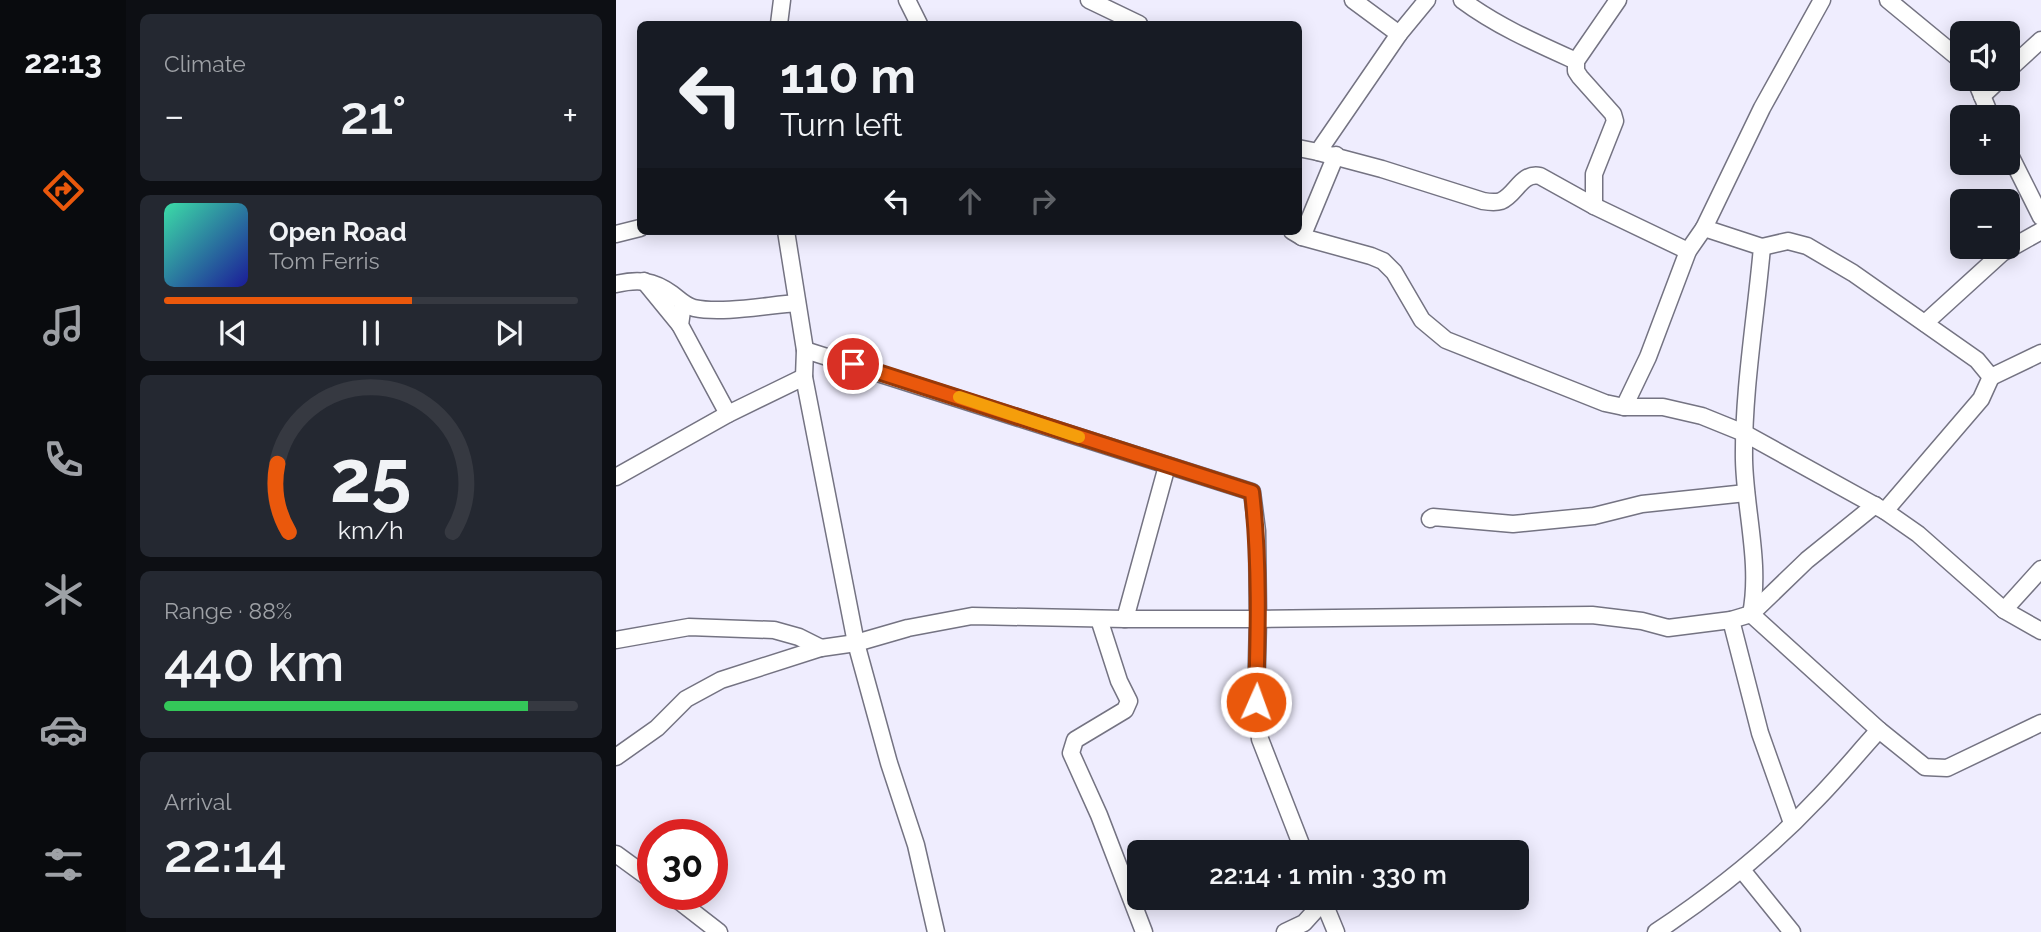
<!DOCTYPE html>
<html lang="en">
<head>
<meta charset="utf-8">
<style>
	:root { --surface:#171b24; --page:#242831; --text:#f1f3f6; --muted:#9ea1a6; --line:#363941; --accent:#ea580c }
	body { margin:0; font-family:Raleway,sans-serif; background:var(--page); color:var(--text); height:100vh; display:flex; flex-direction:column; font-size:26px; white-space:nowrap }
	* { box-sizing:border-box; margin:0 }
	p { font-size:23px; color:var(--muted) }
	.icon { flex:none; width:38px; height:38px; fill:none; stroke:currentColor; stroke-width:2; stroke-linecap:round; stroke-linejoin:round }
	.map { position:relative; flex:1; overflow:hidden }
	.sheet { display:flex; flex-direction:column; gap:14px; padding:14px; background:#0d0f14; width:490px }
	.sheet>* { flex:none }
	.banner { position:absolute; left:21px; top:21px; width:665px; height:214px; border-radius:10px; box-shadow:0 4px 18px #0003; background:#171b24; color:var(--text); overflow:hidden }
	.fabs { position:absolute; left:1334px; top:21px; display:grid; gap:14px }
	.fabs a { display:grid; place-items:center; width:70px; height:70px; border-radius:10px; background:var(--surface); box-shadow:0 4px 18px #0003; font-size:35px }
	.speed { position:absolute; left:21px; top:819px; display:flex; gap:14px; font-size:35px; font-weight:700; text-align:center }
	.speed>* { display:grid; place-content:center; width:91px; height:91px; border-radius:50%; background:var(--surface); box-shadow:0 4px 18px #0003; line-height:1 }
	.speed .limit { border:10px solid #d22; background:#fff; color:#111 }
	.pin { position:absolute; display:grid; place-items:center; width:60px; height:60px; color:#fff; margin:-30px; border:4px solid #fff; border-radius:50%; box-shadow:0 2px 7px #0007 }
	.me { position:absolute; width:77px; margin:-38px; rotate:2deg; stroke-linejoin:round; filter:drop-shadow(0 0 5px #0008) }
	.turn { display:flex; align-items:center; gap:24px; height:147px; padding:0 28px; font-size:32px }
	.turn .icon { width:91px; height:91px; stroke-width:2.5 }
	.turn b { display:block; font-size:49px; line-height:60px }
	.lanes { display:flex; align-items:center; height:66px; padding:0 28px; background:#0003; justify-content:center; gap:35px; direction:ltr }
	.lanes .off { opacity:.35 }
	.big { font-size:52px; font-weight:600; line-height:1.1 }
	.sheet .tile { flex:1; display:flex; flex-direction:column; justify-content:center; gap:10px; min-width:0; padding:0 24px; border-radius:10px; background:var(--page) }
	.sheet .dial { align-items:center; gap:0 }
	.dial svg { height:182px; overflow:visible; fill:none; stroke:var(--line); stroke-width:7; stroke-linecap:round; text-anchor:middle }
	.dial text { fill:var(--text); stroke:none }
	.song { display:flex; align-items:center; gap:21px }
	.cover { width:84px; height:84px; border-radius:10px; background:linear-gradient(135deg,hsl(160 70% 55%),hsl(240 70% 35%)) }
	.played { height:7px; border-radius:4px; background:linear-gradient(90deg,var(--accent) 60%,var(--line) 60%) }
	.keys { display:flex; justify-content:space-around; direction:ltr }
	.heat { display:flex; justify-content:space-between; align-items:center; font-size:38px; direction:ltr }
	.charge { height:10px; border-radius:5px; background:linear-gradient(90deg,#34c759 88%,var(--line) 0) }
	.trip { position:absolute; left:511px; top:840px; width:402px; height:70px; border-radius:10px; background:var(--surface); box-shadow:0 4px 18px #0003; font-weight:600; line-height:70px; text-align:center }
	main { display:flex; flex:1; min-height:0 }
	.tab-bar { display:flex; flex-direction:column; width:126px; justify-content:space-around; align-items:center; background:#090b0e; color:var(--muted) }
	.tab-bar .icon { width:49px; height:49px }
	.tab-bar .selected { color:var(--accent) }
	.tab-bar b { font-size:32px; color:var(--text) }
	.map>svg:first-child { display:block }
	.lines { fill:none; stroke-linecap:round; stroke-linejoin:round }
	.minor-casing { stroke:#747382; stroke-width:19 }
	.minor { stroke:#fff; stroke-width:16 }
	.route-casing { stroke:#983908; stroke-width:18 }
	.route { stroke:#ea580c; stroke-width:12 }
	.slow { stroke:#f59e0b; stroke-width:12 }
</style>
</head>
<body>
<main>
<nav class="tab-bar">
<b>22:13</b>
<svg class="icon selected" aria-label="directions" viewBox="0 0 24 24"><path d="M12 3l9 9-9 9-9-9zM9 14v-3h6M13 9l2 2-2 2"/></svg>
<svg class="icon" aria-label="music" viewBox="0 0 24 24"><path d="M9 18V5l10-2v13"/><circle cx="6" cy="18" r="3"/><circle cx="16" cy="16" r="3"/></svg>
<svg class="icon" aria-label="phone" viewBox="0 0 24 24"><path d="M5 4h4l2 5-3 2q2 4 5 5l2-3 5 2v4C11 20 4 13 5 4z"/></svg>
<svg class="icon" aria-label="climate" viewBox="0 0 24 24"><path d="M12 3v18M4 7l16 10M4 17L20 7"/></svg>
<svg class="icon" aria-label="car" viewBox="0 0 24 24"><path d="M5 17H2v-5l4-1 3-4h7l3 4 3 1v5h-3M9 17h6M6 11h13"/><circle cx="7" cy="17" r="2"/><circle cx="17" cy="17" r="2"/></svg>
<svg class="icon" aria-label="filters" viewBox="0 0 24 24"><path d="M4 7h16M4 17h16"/><circle cx="9" cy="7" r="2"/><circle cx="15" cy="17" r="2"/></svg>
</nav>
<section class="sheet">
<div class="tile"><p>Climate</p>
<div class="heat"><a>−</a><b class="big">21°</b><a>+</a></div>
</div>
<div class="tile">
<div class="song"><i class="cover"></i><div><b>Open Road</b><p>Tom Ferris</p></div></div>
<div class="played"></div>
<div class="keys"><svg class="icon" aria-label="previous" viewBox="0 0 24 24"><path d="M18 5L8 12l10 7zM5 5v14"/></svg><svg class="icon" aria-label="pause" viewBox="0 0 24 24"><path d="M8 5v14M16 5v14"/></svg><svg class="icon" aria-label="next" viewBox="0 0 24 24"><path d="M6 5l10 7-10 7zM19 5v14"/></svg></div>
</div>
<div class="tile dial"><svg viewBox="0 0 100 80">
<path d="M14 69A42 42 0 1 1 86 69"/>
<path d="M14 69A42 42 0 0 1 9 39" stroke="#ea580c"/>
<text x="50" y="56" font-size="32" font-weight="700">25</text>
<text x="50" y="72" font-size="11">km/h</text>
</svg></div>
<div class="tile"><p>Range · 88%</p><b class="big">440 km</b><div class="charge"></div></div>
<div class="tile"><p>Arrival</p><b class="big">22:14</b></div>
</section>
<div class="map">
<svg width="1425" height="932" viewBox="0 0 1425 932">
	<rect width="100%" height="100%" fill="#efedfe"/>
	<g class="lines">
		<g class="minor-casing">
			<g id="minor">
				<path d="M291 0 303 24"/>
				<path d="M473 0 523 24"/>
				<path d="M737 0 783 34"/>
				<path d="M846 0C881 26 920 43 960 61"/>
				<path d="M1272 0 1346 61"/>
				<path d="M163 24 166 0"/>
				<path d="M1391 71 1425 40"/>
				<path d="M1359 79 1375 117"/>
				<path d="M1366 96 1384 79"/>
				<path d="M682 148 702 152 783 34 811 0"/>
				<path d="M1391 149 1425 217"/>
				<path d="M702 152 766 169 867 201C873 202 879 203 885 201 900 195 905 172 924 176L978 206 1072 251"/>
				<path d="M978 206V174L999 121 997 114 964 77 960 71V61L1002 0"/>
				<path d="M170 231 189 350 188 377 240 643 273 763 300 845 320 932"/>
				<path d="M676 231 686 237 755 256 767 261 778 272 806 320 830 340 989 403 1008 407H1047L1086 416 1128 433 1269 511 1302 534 1388 610 1425 631"/>
				<path d="M0 234 24 228"/>
				<path d="M686 237 720 155"/>
				<path d="M1146 247 1172 241 1191 246 1237 273 1361 360 1375 377 1425 353"/>
				<path d="M28 281 64 325"/>
				<path d="M0 284C22 279 37 280 56 294 63 299 69 306 78 308 106 314 152 305 181 303"/>
				<path d="M67 304 64 325 112 414"/>
				<path d="M1309 323 1386 253 1425 231"/>
				<path d="M189 350 636 492 641 531 642 619 640 702 644 739 688 852"/>
				<path d="M1008 407 1032 357 1072 251 1088 228"/>
				<path d="M0 477 112 414 188 377"/>
				<path d="M1269 511 1365 399 1375 377"/>
				<path d="M814 519 817 517 897 524 978 516 1026 504 1130 493"/>
				<path d="M1388 610 1425 569"/>
				<path d="M1135 614C1145 564 1129 510 1128 460 1127 391 1140 316 1146 247L1088 228 1146 108 1206 0"/>
				<path d="M1135 614 1263 730 1309 767 1331 768 1425 723"/>
				<path d="M483 619 503 681 513 701 509 710 459 740 455 753 483 815 528 932"/>
				<path d="M509 619 551 466"/>
				<path d="M1115 620 1144 733 1176 823"/>
				<path d="M0 640 73 627 158 630 183 637 205 648"/>
				<path d="M0 757 41 728 70 699 105 680 205 648 240 643 292 628 356 616 509 619H642L976 615 1026 621 1052 628 1115 620 1135 614 1191 560 1259 505"/>
				<path d="M0 854 37 881"/>
				<path d="M1126 870 1176 932"/>
				<path d="M54 894 103 932"/>
				<path d="M706 898 720 932"/>
				<path d="M669 932 688 923 707 902"/>
				<path d="M1040 932C1097 894 1151 852 1198 802 1221 779 1241 754 1263 730"/>
			</g>
		</g>
		<use href="#minor" class="minor"/>
	</g>
	<g class="lines">
		<g class="route-casing">
			<path id="route" d="M237 364 636 492C644 562 642 632 640 702"/>
		</g>
		<use href="#route" class="route"/>
		<path class="slow" d="M343 397 463 437"/>
	</g>
</svg>
<div class="fabs">
<a><svg class="icon" aria-label="sound" viewBox="0 0 24 24"><path d="M4 9h4l5-4v14l-5-4H4zM17 9q2 3 0 6"/></svg></a>
<a>+</a>
<a>−</a>
</div>
<div class="speed"><div class="limit">30</div></div>
<div class="pin" style="left:237px;top:364px;background:#d93025"><svg class="icon" aria-label="arrive" viewBox="0 0 24 24"><path d="M6 21V4h12l-3 4 3 4H6"/></svg></div>
<svg class="me" style="left:640px;top:702px" viewBox="-20 -20 40 40"><circle r="17" fill="#ea580c" stroke="#fff" stroke-width="3"/><path d="M0-11L8 9 0 5-8 9z" fill="#fff"/></svg>
<div class="trip">22:14 · 1 min · 330 m</div>
<div class="banner">
<div class="turn"><svg class="icon" aria-label="left" viewBox="0 0 24 24"><path d="M17 20v-9H6M10 6l-5 5 5 5"/></svg><div><b>110 m</b>Turn left</div></div>
<div class="lanes"><svg class="icon" aria-label="left" viewBox="0 0 24 24"><path d="M17 20v-9H6M10 6l-5 5 5 5"/></svg><svg class="icon off" aria-label="ahead" viewBox="0 0 24 24"><path d="M12 20V5M6 11l6-6 6 6"/></svg><svg class="icon off" aria-label="right" viewBox="0 0 24 24"><path d="M7 20v-9h11M14 6l5 5-5 5"/></svg></div>
</div>
</div>
</main>
</body>
</html>
